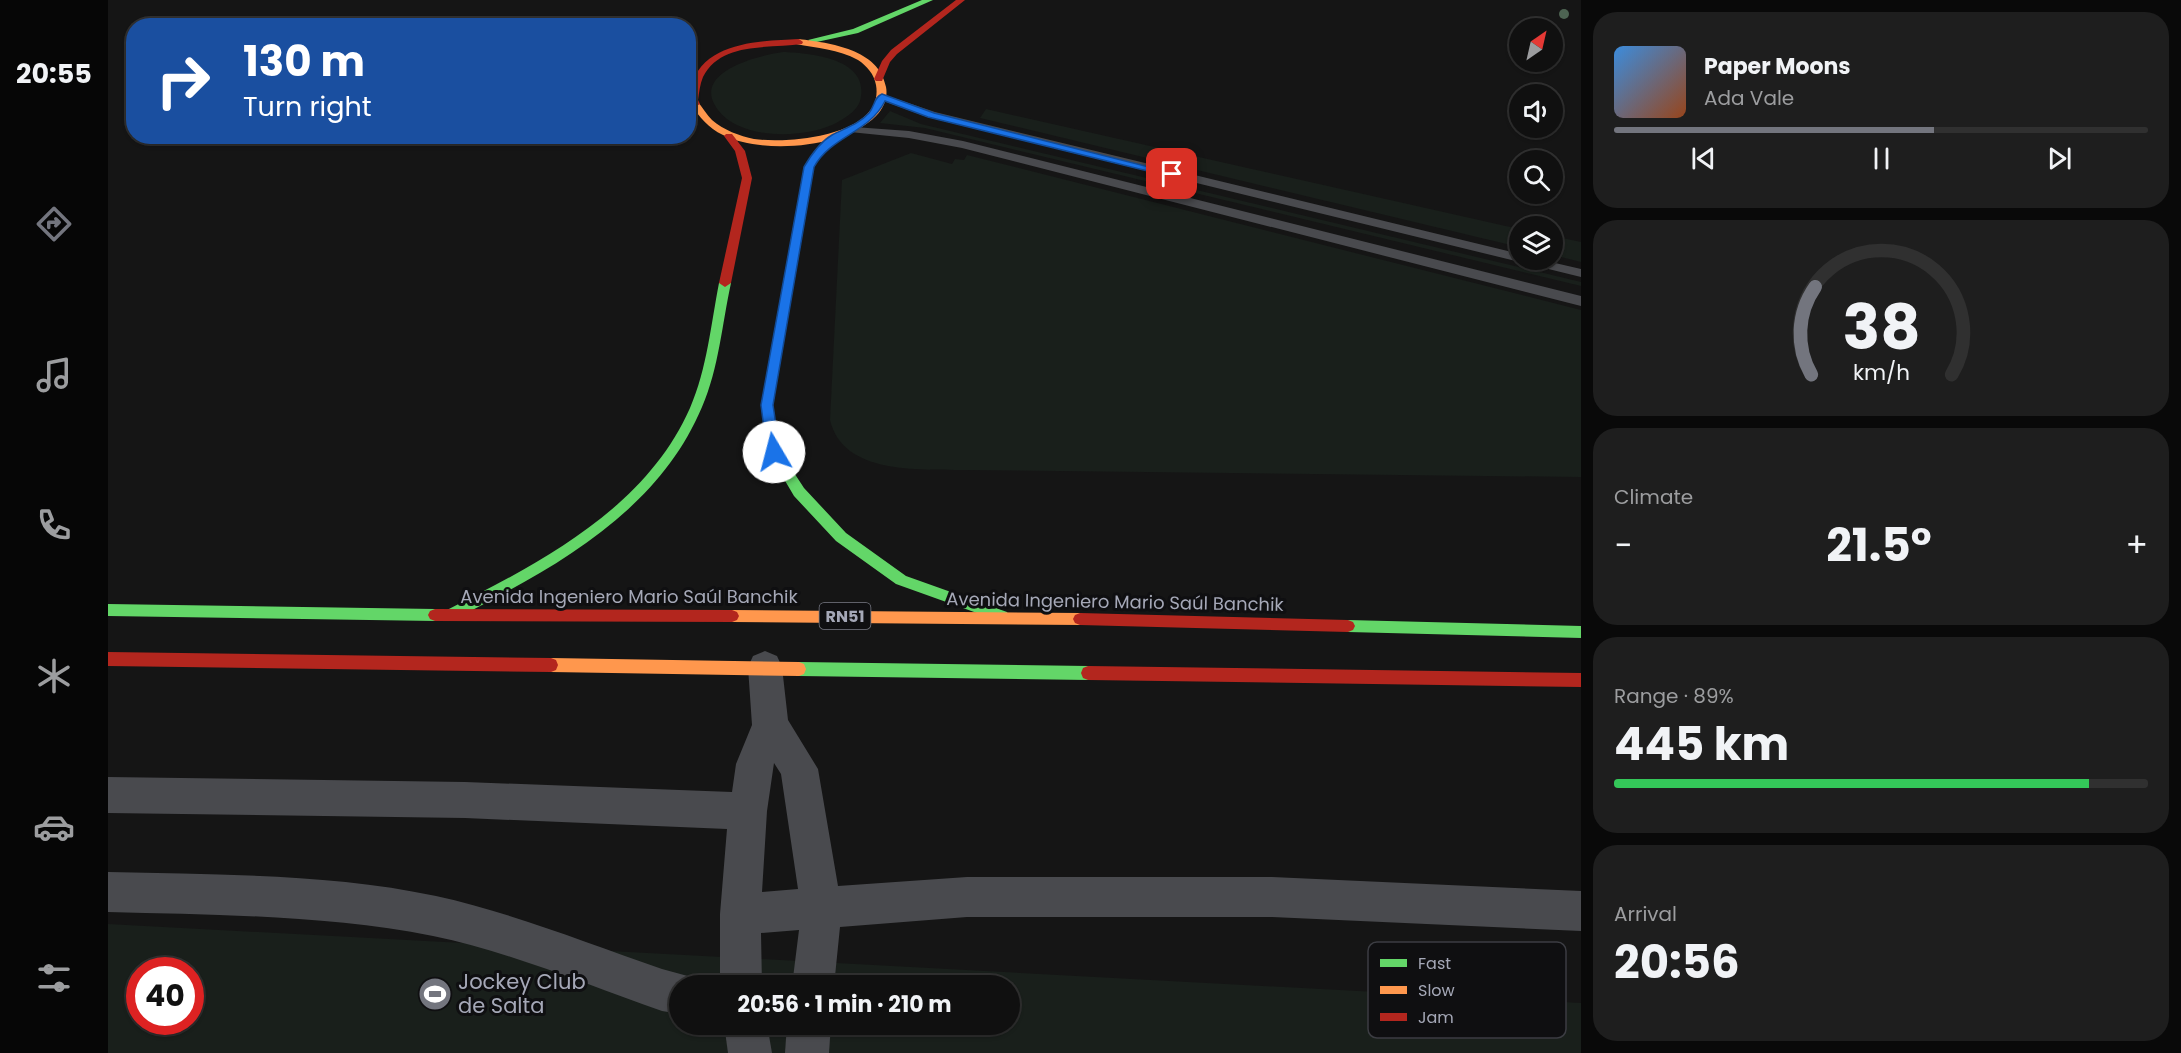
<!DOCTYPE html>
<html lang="en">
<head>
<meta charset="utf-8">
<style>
	:root { --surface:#101010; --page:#1e1e1e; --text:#f1f3f6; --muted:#9c9d9f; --line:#303030; --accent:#73757e }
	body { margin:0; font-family:Poppins,sans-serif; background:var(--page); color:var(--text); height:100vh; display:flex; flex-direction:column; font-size:22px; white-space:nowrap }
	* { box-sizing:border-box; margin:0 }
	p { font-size:20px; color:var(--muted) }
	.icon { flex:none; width:33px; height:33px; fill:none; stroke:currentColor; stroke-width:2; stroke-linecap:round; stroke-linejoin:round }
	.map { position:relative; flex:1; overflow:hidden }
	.side { display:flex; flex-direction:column; gap:12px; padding:12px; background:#090909; width:600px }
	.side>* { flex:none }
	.top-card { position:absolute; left:18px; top:18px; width:570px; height:126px; border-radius:24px; box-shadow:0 2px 4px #0004,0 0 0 2px var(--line); background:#1a4fa0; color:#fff; overflow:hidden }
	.needle { width:39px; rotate:34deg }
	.controls { position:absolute; left:1401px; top:18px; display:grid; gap:12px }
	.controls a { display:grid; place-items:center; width:54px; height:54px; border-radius:50%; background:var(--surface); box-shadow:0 2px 4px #0004,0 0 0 2px var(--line); font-size:30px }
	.speed { position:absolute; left:18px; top:957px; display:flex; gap:12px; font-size:30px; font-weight:700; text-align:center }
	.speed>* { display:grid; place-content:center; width:78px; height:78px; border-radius:50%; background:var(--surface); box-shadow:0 2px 4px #0004,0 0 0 2px var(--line); line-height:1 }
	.speed .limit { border:9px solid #d22; background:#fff; color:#111 }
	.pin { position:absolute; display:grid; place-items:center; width:51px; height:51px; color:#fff; margin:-26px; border-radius:12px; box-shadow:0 3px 9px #0006 }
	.me { position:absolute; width:66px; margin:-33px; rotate:352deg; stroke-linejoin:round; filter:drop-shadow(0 0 4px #0008) }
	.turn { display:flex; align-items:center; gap:21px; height:126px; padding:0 18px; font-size:27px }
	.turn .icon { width:78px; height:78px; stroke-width:2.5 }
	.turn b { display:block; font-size:42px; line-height:51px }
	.big { font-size:45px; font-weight:700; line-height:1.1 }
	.side .widget { flex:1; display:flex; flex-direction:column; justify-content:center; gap:9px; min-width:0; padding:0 21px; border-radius:24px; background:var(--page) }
	.side .dial { align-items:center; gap:0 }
	.dial svg { height:156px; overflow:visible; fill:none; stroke:var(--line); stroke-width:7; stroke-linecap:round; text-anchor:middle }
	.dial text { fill:var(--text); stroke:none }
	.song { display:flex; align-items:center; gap:18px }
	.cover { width:72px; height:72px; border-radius:9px; background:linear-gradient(135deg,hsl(210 70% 55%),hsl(20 70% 35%)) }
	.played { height:6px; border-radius:3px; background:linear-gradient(90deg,var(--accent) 60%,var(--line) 60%) }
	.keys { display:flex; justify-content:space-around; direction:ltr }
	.heat { display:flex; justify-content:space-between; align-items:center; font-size:33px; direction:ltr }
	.charge { height:9px; border-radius:4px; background:linear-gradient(90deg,#34c759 89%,var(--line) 0) }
	.trip { position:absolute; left:561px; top:975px; width:351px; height:60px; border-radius:30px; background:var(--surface); box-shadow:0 2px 4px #0004,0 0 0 2px var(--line); font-weight:700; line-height:60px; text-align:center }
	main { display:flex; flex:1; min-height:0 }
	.menu { display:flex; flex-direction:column; width:108px; justify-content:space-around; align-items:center; background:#060606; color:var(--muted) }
	.menu .icon { width:42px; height:42px }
	.menu .current { color:var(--accent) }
	.menu b { font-size:27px; color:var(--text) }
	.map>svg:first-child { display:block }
	.green { fill:#191f1b; fill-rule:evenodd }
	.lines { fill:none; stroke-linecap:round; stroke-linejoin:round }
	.lane { fill:#494a4e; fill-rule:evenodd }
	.street { fill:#494a4e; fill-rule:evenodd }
	.fast { fill:#63d668; fill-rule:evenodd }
	.slow { fill:#ff974d; fill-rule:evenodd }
	.jam { fill:#b3261e; fill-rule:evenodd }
	.tree { fill:#4d6352 }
	.route { fill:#1a73e8; stroke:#114b97; stroke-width:1.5 }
	.labels { text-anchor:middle; stroke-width:6; stroke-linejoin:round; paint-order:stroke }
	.shield { fill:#0f0f11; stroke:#787a85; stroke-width:1.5 }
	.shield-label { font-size:16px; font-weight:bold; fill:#a5a8b7 }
	.street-label { font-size:18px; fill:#a5a8b7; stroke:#0f0f11 }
	.near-poi-label { font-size:21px; fill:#a5a8b7; stroke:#0f0f11; text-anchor:start }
	.key { fill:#0f0f11; stroke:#3c3d43; stroke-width:1.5 }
	.key-label { font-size:16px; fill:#a5a8b7 }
</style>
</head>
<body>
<main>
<nav class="menu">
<b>20:55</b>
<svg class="icon current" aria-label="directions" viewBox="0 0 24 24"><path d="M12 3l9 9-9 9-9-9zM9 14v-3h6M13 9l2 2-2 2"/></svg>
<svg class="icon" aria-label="music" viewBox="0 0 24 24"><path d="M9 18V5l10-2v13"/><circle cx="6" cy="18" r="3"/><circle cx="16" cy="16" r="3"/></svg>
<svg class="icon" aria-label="phone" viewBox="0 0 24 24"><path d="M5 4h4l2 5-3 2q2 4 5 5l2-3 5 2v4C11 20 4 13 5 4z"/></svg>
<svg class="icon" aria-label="climate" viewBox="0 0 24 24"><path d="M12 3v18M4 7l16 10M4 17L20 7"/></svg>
<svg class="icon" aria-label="car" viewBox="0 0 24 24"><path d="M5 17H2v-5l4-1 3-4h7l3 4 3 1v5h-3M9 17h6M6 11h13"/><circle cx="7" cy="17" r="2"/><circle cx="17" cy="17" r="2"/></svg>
<svg class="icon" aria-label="filters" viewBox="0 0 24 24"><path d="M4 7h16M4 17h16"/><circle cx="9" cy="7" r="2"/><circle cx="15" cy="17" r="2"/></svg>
</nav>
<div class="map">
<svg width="1473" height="1053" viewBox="0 0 1473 1053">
	<rect width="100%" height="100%" fill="#151515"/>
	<g class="green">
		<path d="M675 52C701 53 759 58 753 96 752 109 740 116 730 122 700 139 633 141 610 110 581 72 652 55 675 52Z"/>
		<path d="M878 109 1411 229V247L872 118Z"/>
		<path d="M782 111 813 124 1473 282V286L817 128 772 123Z"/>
		<path d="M803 153 844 164 847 159 856 160 859 155 1473 310V477L855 470C811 469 735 475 722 420L734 180Z"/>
		<path d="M1445 236 1473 242V262L1445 255Z"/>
		<path d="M0 924 1473 1003V1053H0ZM32 970H82V1022H32ZM572 986H902V1024H572Z"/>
	</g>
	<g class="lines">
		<g class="lane">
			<path d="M774 94 827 112 1412 254V260H1434L1473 269V277L819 117 770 99 768 97Z"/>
			<path d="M746 127 801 131 855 141 1473 296V306L854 148 801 138 742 132V128Z"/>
		</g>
		<g class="street">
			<path d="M657 651 669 656 674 667 680 720 710 769 730 886 859 877H1164L1473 891V931L1164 917H859L732 927 726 986H684L691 930 653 933 654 986H612V914L619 829 357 818 0 813V777L357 782 624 792 628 764 644 725 640 667 645 656ZM666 763 673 774 690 889 654 892 659 811Z"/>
			<path d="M0 872C109 875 221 873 328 896 405 913 479 943 554 969L587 978 590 986H572V1014L554 1011C479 985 403 952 325 936 218 915 109 915 0 912Z"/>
			<path d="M616 1024H659L664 1053H620Z"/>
			<path d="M679 1024H723L721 1053H677Z"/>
		</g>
		<g class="fast">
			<path d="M814 0H825L750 33 704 43 700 40 745 29Z"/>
			<path d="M617 279 623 283C614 324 611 368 594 407 549 514 444 569 347 619L342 621 337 619 335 615 337 611C431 563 537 510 582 408 599 369 603 324 611 283Z"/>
			<path d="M672 457 677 459 696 488 738 533 798 576 899 612 901 616 899 620 894 622 788 584 728 541 686 496 666 462Z"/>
			<path d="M0 604 327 609 332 611 334 615 332 619 327 621 0 616Z"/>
			<path d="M1240 620 1473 626V638L1240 632 1235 630 1233 626 1235 622Z"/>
			<path d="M691 662 980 666 985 668 987 673 985 678 980 680 691 676 686 674 684 669 686 664Z"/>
		</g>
		<g class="slow">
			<path d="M691 39C722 43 771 49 778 87 780 97 776 108 768 116 736 148 655 155 615 135 600 128 592 117 582 104L590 102C595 108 599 115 604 120 615 130 632 136 646 139 680 144 777 136 768 85 766 74 759 66 750 60 730 49 709 48 688 44L687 42Z"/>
			<path d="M624 610 972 613 977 615 979 619 977 623 972 625 624 622 619 620 617 616 619 612Z"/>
			<path d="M443 658 691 662 696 664 698 669 696 674 691 676 443 672 438 670 436 665 438 660Z"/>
		</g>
		<g class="jam">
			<path d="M848 0H857L789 54 782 62 774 81H768L766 79 774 61 783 50Z"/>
			<path d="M691 39 695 42 694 44C662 49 613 41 595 77 592 84 591 93 590 100L592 104 587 107C578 103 581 95 583 87 595 41 653 41 691 39Z"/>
			<path d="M618 134H624L637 151 644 178 623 283 617 287 611 283 634 178 627 151 616 136Z"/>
			<path d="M727 135 732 138 712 157 706 167 665 405 672 452 678 462 672 467 667 465 660 452 653 405 696 167 705 153Z"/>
			<path d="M327 609 624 610 629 612 631 616 629 620 624 622 327 621 322 619 320 615 322 611Z"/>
			<path d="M972 613 1240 620 1245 622 1247 626 1245 630 1240 632 972 625 967 623 965 619 967 615Z"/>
			<path d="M0 652 443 658 448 660 450 665 448 670 443 672 0 666Z"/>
			<path d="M980 666 1473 673V687L980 680 975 678 973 673 975 668Z"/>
		</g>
	</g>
	<circle class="tree" cx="1456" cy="14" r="5"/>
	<path class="route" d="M774 94 826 113 1069 174 1064 177 820 117 777 101C761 133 723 136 706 167L665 405 672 452 666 457 659 452 653 405 696 167C703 155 712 142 724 135 737 128 751 124 761 113 767 106 766 97 774 94Z"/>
	<defs>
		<g id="stadium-disc" transform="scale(1.725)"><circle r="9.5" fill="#73757e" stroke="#0f0f11"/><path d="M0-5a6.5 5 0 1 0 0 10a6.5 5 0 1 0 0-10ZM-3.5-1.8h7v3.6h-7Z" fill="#fff"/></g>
	</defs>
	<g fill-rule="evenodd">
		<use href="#stadium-disc" x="327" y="994"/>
	</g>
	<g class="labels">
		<rect class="shield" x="711.5" y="603" width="51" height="26" rx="4.5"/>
		<g class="shield-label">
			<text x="737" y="622">RN51</text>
		</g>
		<g class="street-label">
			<text x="521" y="603">Avenida Ingeniero Mario Saúl Banchik</text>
			<text transform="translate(1007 602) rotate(1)" y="6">Avenida Ingeniero Mario Saúl Banchik</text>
		</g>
		<g class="near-poi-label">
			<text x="350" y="989">Jockey Club<tspan x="350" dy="24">de Salta</tspan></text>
		</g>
	</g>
	<rect x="1260" y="942" width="198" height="96" rx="9" class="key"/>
	<rect x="1272" y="959" width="27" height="8" fill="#63d668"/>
	<rect x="1272" y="986" width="27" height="8" fill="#ff974d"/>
	<rect x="1272" y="1013" width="27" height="8" fill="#b3261e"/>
	<g class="key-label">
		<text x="1310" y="969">Fast</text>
		<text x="1310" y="996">Slow</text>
		<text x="1310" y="1023">Jam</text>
	</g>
</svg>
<div class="controls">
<a><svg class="needle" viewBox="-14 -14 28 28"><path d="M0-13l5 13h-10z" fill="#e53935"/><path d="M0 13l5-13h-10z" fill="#9c9d9f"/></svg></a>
<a><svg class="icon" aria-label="sound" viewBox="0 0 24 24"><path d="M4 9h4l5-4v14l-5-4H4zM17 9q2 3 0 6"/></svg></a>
<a><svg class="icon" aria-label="search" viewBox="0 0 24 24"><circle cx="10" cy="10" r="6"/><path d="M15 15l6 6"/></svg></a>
<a><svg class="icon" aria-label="layers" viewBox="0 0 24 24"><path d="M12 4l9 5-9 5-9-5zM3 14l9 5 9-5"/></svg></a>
</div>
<div class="speed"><div class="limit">40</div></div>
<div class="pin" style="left:1064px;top:174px;background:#d93025"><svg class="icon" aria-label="arrive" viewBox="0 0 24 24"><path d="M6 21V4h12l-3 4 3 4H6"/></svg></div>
<svg class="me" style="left:666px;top:452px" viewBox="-20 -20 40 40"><circle r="19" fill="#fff"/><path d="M0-13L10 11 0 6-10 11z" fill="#1a73e8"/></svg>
<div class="trip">20:56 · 1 min · 210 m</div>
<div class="top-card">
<div class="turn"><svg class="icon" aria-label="right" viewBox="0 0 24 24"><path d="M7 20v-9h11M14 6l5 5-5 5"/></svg><div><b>130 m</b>Turn right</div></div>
</div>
</div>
<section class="side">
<div class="widget">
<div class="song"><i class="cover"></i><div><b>Paper Moons</b><p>Ada Vale</p></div></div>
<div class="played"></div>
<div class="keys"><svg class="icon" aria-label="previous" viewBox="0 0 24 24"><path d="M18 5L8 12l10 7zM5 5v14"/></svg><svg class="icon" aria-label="pause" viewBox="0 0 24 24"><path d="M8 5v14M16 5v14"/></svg><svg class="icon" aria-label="next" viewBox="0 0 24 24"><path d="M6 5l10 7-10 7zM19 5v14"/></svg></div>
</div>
<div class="widget dial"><svg viewBox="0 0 100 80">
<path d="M14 69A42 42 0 1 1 86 69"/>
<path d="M14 69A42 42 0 0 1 16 24" stroke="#73757e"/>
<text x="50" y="56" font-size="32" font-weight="700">38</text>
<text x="50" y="72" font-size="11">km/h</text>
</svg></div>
<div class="widget"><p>Climate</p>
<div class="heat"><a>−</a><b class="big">21.5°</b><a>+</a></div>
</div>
<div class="widget"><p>Range · 89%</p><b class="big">445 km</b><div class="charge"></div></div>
<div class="widget"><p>Arrival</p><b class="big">20:56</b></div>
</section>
</main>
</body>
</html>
